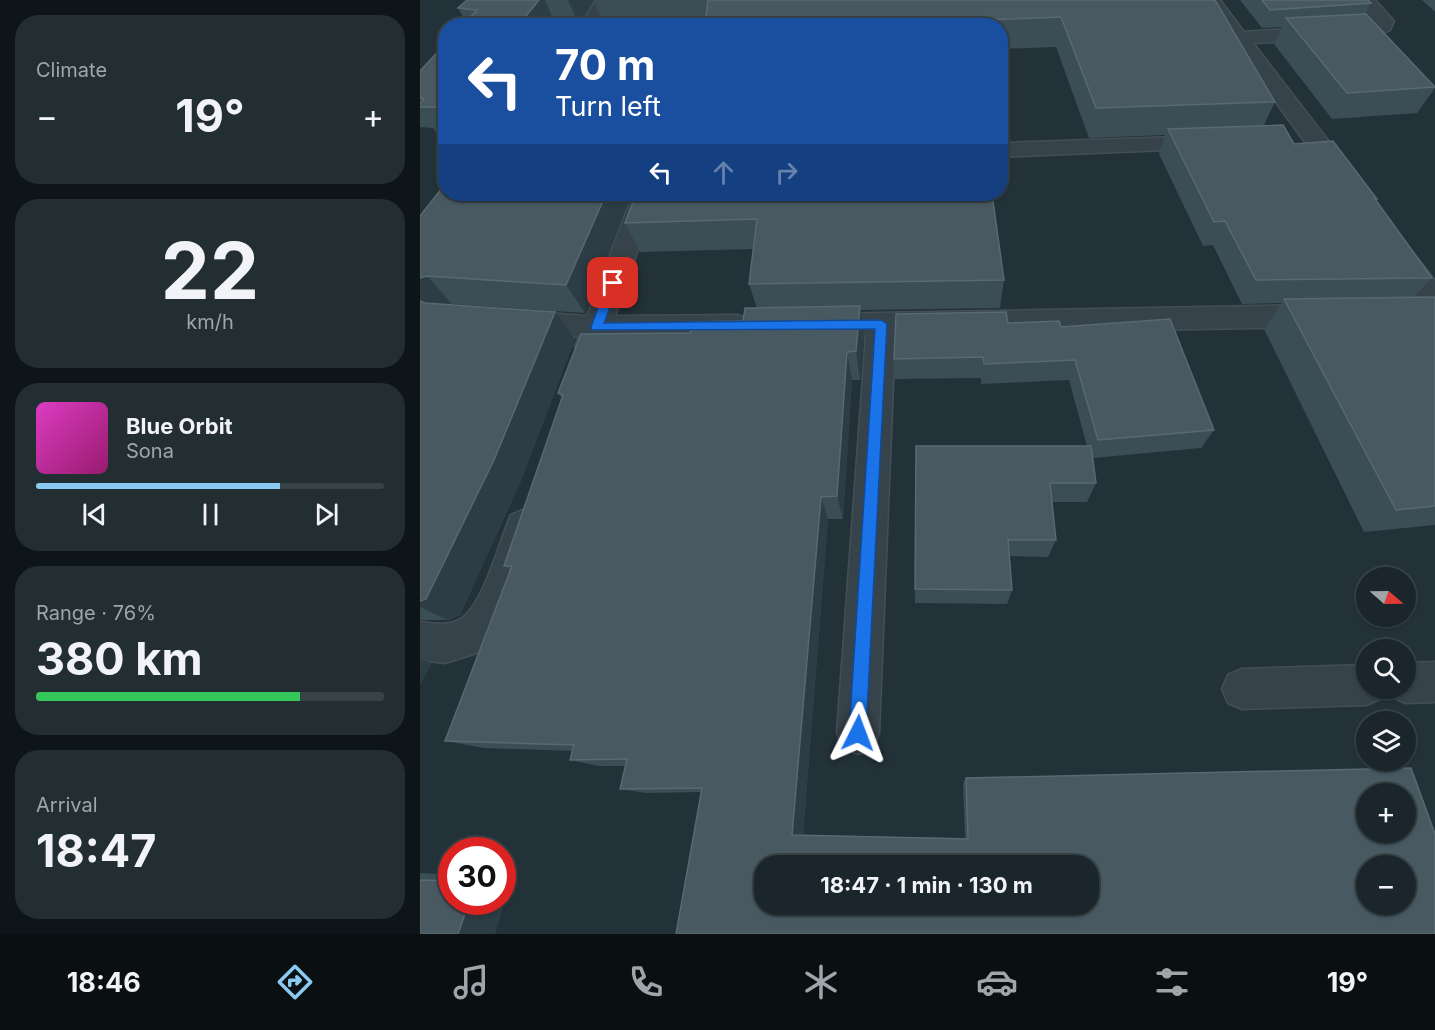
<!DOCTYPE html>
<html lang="en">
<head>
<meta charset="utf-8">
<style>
	:root { --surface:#1a262b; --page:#232e33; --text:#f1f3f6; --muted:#9fa5a9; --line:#384347; --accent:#8acaf2 }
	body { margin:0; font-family:Inter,sans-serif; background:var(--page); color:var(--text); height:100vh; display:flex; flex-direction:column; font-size:22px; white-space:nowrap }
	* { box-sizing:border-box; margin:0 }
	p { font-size:20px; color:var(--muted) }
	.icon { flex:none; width:33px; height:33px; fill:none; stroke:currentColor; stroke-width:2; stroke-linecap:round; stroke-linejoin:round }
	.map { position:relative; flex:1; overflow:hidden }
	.details { display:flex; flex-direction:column; gap:15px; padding:15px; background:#0e1518; width:420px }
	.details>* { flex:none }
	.guide { position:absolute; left:18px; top:18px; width:570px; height:183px; border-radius:24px; box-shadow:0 2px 4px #0004,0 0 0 2px var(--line); background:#1a4fa0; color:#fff; overflow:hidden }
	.needle { width:39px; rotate:110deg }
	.buttons { position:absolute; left:936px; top:567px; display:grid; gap:12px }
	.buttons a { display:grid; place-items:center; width:60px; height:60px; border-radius:50%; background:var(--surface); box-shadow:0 2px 4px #0004,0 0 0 2px var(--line); font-size:30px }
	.speed { position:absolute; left:18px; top:837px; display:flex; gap:12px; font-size:30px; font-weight:700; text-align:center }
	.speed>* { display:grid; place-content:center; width:78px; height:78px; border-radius:50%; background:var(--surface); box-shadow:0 2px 4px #0004,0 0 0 2px var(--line); line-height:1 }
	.speed .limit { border:9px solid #d22; background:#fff; color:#111 }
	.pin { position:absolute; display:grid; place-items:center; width:51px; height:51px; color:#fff; margin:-26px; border-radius:12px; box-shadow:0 3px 9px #0006 }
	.me { position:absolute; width:66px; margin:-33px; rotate:3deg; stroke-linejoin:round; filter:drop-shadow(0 0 4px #0008) }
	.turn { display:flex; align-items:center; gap:21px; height:126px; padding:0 18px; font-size:27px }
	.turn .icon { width:78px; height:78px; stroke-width:2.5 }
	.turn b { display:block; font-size:42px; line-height:51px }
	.lanes { display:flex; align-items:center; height:57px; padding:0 18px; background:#0003; justify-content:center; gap:30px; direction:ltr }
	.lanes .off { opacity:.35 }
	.big { font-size:45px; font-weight:700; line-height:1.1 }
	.details .card { flex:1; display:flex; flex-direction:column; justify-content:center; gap:9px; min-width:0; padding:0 21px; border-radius:24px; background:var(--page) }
	.details .dial { align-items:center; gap:0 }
	.dial b { font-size:78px; line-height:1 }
	.song { display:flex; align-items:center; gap:18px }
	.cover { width:72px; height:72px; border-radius:9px; background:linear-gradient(135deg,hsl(310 70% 55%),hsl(320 70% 35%)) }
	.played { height:6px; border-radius:3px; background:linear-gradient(90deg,var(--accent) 70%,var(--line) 70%) }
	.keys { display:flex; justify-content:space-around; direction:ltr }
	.heat { display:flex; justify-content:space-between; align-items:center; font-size:33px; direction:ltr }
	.charge { height:9px; border-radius:4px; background:linear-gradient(90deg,#34c759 76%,var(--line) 0) }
	.trip { position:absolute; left:334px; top:855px; width:345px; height:60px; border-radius:24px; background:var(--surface); box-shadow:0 2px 4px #0004,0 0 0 2px var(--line); font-weight:700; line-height:60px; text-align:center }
	.tabs { display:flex; height:96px; justify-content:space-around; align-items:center; background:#0a0f11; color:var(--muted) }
	.tabs .icon { width:42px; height:42px }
	.tabs .on { color:var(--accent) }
	.tabs b { font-size:27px; color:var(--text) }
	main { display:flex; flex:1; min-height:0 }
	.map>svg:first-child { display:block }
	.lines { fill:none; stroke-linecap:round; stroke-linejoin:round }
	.street-casing { stroke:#434f56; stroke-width:3 }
	.street { fill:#37434a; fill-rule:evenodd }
	.wall { fill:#3b4d55 }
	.shaded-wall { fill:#2c3d45 }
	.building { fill:#485962; stroke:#586971; stroke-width:1.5; fill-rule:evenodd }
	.route { fill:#1a73e8; stroke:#114b97; stroke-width:1.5 }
</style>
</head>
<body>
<main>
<section class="details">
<div class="card"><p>Climate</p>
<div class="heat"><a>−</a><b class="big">19°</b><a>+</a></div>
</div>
<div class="card dial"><b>22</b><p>km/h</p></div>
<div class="card">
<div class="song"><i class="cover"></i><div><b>Blue Orbit</b><p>Sona</p></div></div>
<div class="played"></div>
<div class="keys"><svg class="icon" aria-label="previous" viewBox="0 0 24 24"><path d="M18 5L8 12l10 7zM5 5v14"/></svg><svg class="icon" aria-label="pause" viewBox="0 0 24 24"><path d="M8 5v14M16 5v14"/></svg><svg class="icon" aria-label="next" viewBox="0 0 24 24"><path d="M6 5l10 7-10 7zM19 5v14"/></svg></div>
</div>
<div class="card"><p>Range · 76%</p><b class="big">380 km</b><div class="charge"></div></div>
<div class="card"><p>Arrival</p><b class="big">18:47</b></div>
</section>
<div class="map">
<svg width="1015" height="934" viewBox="0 0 1015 934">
	<rect width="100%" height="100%" fill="#233239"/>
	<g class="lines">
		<g class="street-casing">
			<g id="street">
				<path d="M176 0H194L181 26H161Z"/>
				<path d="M781 0H800L824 32 954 23 936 0H955L974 21 970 30 957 36 833 43 933 173 936 178 933 183 924 186 915 183Z"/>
				<path d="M786 136 794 138 798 143 794 148 580 157V143Z"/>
				<path d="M213 194H237L195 316 317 315 327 318 331 326 327 334 317 337 188 338 180 354 170 357 160 354 155 346 159 337 99 333 89 330 85 322 89 314 99 311 167 316Z"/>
				<path d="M978 242 987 245 1015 281V311L1005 308 965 251 969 245Z"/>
				<path d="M896 305 906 309 910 316 906 323 896 327 475 334 459 733 453 748 438 754 423 748 417 733 446 335 399 336 389 333 385 325 389 317 399 314Z"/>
				<path d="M103 510 115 515 120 526 93 606 72 643 57 653 25 663 0 660V622C12 623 25 626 37 621 63 610 79 541 91 515Z"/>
				<path d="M1015 662V702L986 703 972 697 969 688H986V663Z"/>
				<path d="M946 665V688H964L960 699 946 705 822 709 808 703 802 689 808 675 822 669Z"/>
			</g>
		</g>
		<use href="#street" class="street"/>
	</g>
	<g class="wall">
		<path d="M47 0H795L855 102 844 125 874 144 957 199 956 200 1012 278 994 297H1015V525L944 532 844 329 862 303 822 304 793 245 783 246 739 154 745 135 669 138 636 47 580 49V26L184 25 174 1 159 25 46 22 38 8Z"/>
		<path d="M820 0H948L951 3 945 14 1015 88 997 113 912 119 854 44 862 27 842 28Z"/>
		<path d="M1002 0H1015V12Z"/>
		<path d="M26 43V137H19L13 128 0 127V71Z"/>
		<path d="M580 89 586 111 583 141H580Z"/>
		<path d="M212 194 165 313 32 304H30L155 339 100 483 40 615 28 620H0V216Z"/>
		<path d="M572 194 584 280 580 308 440 310 444 335 440 380H432L423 519H408L383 835 545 838 543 783 546 778 991 768 256 934 281 792 226 793 200 789 205 766H179L150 760 152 751 64 748 25 741 91 570 84 566 142 398 138 393 270 333 323 321 337 308 329 284 333 249 220 252 205 223Z"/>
		<path d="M588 323 641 327 794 430 781 448 673 458 676 483 667 502H632L636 540 628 557 590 556 592 590 587 604 495 603V589L667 446 649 380 561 384V378L475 379 474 359Z"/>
		<path d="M0 873 32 875V902H82V878H92L75 934H0Z"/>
	</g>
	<g class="shaded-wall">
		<path d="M119 0H125L136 26H98Z"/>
		<path d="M148 0H174L159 25Z"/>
		<path d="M186 194H212L165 313 146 285Z"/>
		<path d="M7 276 32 304 20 308 0 305V278Z"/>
		<path d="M440 306 444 335 440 380 436 351Z"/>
		<path d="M135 312 155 339 100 483 40 615 28 620 0 607V601Z"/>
		<path d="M427 352 432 380 423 519 417 496Z"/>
		<path d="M401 497 408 519 383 835H372Z"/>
		<path d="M0 659 12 663 0 685Z"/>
		<path d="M92 878 75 934H38L49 902H82V879Z"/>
	</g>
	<g class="building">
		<path d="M47 0H119L98 26H42L57 10 38 8Z"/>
		<path d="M288 0H795L855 102 676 108 641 17 563 20 564 26H285Z"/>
		<path d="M842 0H948L951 3 850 10Z"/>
		<path d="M946 14 1015 87 927 93 866 18Z"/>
		<path d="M26 43V107H0V104L4 98H0V71Z"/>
		<path d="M580 89 586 111H580Z"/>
		<path d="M863 125 874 144 913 141 957 199H955L1012 278 836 280 805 221 794 222 748 129Z"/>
		<path d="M26 183V194H186L146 285 7 276 0 278V216Z"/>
		<path d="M216 194H572L584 280 329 284 337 219 205 223Z"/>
		<path d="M1015 297V506L976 510 864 299Z"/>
		<path d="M0 301 5 303 135 312 74 460 6 599 0 601Z"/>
		<path d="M440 306 436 351 427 352 417 496 401 497 372 835 548 839 546 778 991 768 1015 834V934H256L282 788 200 789 207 759 150 760 154 745 25 741 92 566H84L143 395 138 393 161 334 270 333 272 322 323 321 325 308ZM946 794H986V832H946ZM345 866H669V904H345ZM946 866H986V904H946Z"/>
		<path d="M586 312 588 323 639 321 641 327 750 319 794 430 678 440 655 360 564 364 563 357 474 359 476 314Z"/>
		<path d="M496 446H671L676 483H630L636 540H588L592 590 495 589Z"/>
		<path d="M0 880 32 881V902H49L38 934H0Z"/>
	</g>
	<path class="route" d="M193 279 199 283 184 323 461 320 467 324 446 733 444 739 438 741 432 739 429 733 455 329 172 330 171 327 187 283Z"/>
</svg>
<div class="buttons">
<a><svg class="needle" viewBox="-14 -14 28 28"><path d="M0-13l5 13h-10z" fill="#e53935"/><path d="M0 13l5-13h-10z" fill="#9fa5a9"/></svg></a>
<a><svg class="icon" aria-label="search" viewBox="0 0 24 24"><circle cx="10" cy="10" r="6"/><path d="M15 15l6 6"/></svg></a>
<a><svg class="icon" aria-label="layers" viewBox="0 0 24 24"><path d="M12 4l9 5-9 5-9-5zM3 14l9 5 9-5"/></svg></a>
<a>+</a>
<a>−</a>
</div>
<div class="speed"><div class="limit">30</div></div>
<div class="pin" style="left:193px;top:283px;background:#d93025"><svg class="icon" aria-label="arrive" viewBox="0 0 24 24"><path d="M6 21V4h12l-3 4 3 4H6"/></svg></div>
<svg class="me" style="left:438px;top:733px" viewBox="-20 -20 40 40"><path d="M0-17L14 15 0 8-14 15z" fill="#1a73e8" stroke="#fff" stroke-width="4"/></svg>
<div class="trip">18:47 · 1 min · 130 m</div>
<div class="guide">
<div class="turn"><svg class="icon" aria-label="left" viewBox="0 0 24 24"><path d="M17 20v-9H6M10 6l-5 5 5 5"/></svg><div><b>70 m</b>Turn left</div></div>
<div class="lanes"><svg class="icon" aria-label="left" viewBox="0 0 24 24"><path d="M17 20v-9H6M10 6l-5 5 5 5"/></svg><svg class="icon off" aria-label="ahead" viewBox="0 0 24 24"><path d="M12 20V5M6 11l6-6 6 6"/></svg><svg class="icon off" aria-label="right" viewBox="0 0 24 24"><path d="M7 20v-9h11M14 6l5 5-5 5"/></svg></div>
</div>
</div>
</main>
<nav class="tabs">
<b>18:46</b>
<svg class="icon on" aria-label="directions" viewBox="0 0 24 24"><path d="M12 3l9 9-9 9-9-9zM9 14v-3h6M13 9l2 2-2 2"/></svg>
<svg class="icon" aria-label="music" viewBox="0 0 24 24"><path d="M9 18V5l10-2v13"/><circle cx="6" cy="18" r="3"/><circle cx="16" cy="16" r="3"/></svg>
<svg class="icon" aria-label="phone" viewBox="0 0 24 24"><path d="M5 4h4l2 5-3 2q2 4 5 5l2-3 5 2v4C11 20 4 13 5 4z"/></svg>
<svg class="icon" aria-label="climate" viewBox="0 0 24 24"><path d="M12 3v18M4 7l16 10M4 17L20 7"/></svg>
<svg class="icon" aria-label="car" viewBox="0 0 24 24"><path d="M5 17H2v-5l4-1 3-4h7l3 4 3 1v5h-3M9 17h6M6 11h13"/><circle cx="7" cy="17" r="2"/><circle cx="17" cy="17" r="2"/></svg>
<svg class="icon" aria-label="filters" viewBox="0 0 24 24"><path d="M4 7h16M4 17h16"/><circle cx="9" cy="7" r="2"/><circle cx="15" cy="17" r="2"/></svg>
<b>19°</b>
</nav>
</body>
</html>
